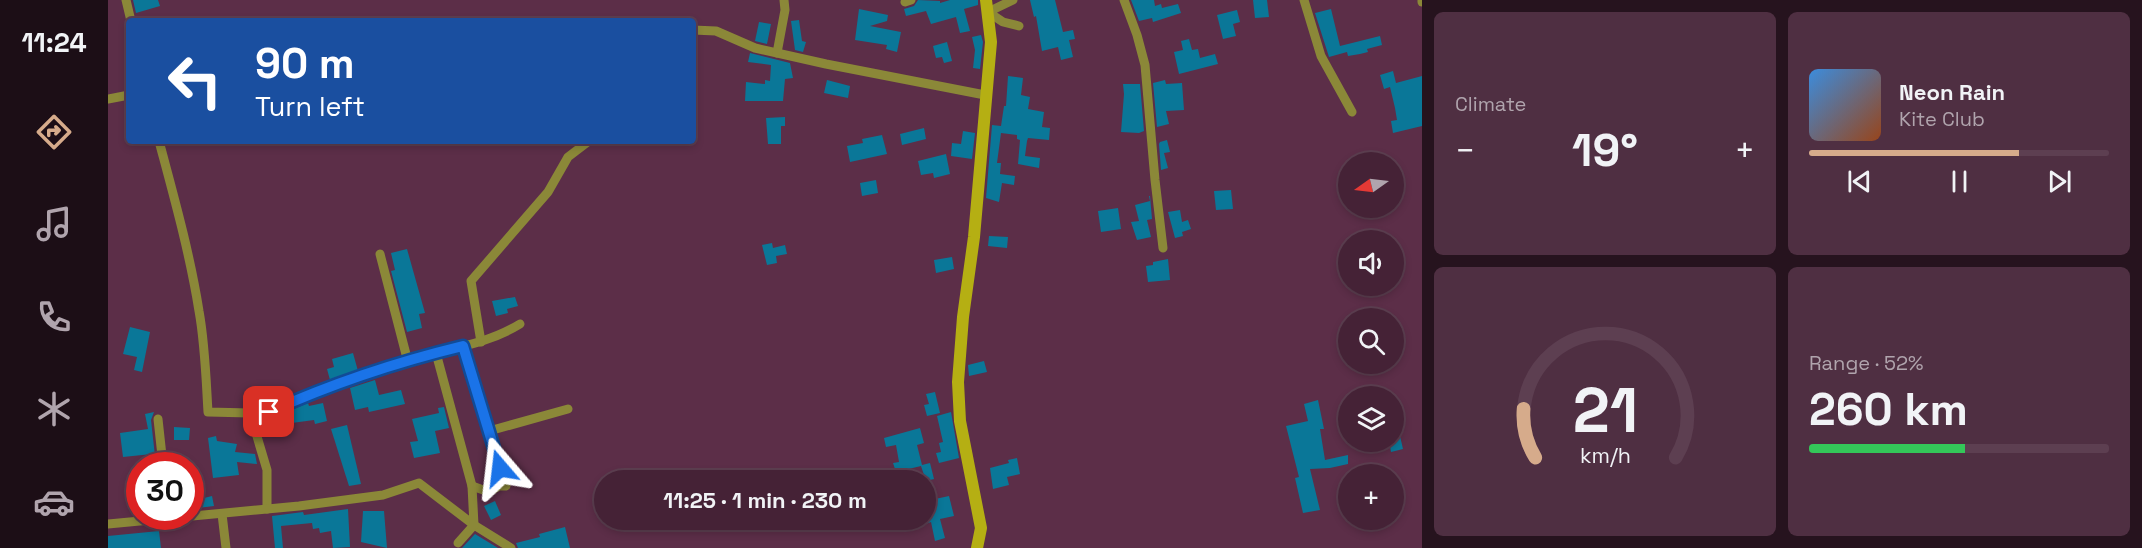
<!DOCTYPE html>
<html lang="en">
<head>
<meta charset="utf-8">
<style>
	:root { --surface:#452236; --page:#4f2f42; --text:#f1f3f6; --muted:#b0a4ad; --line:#5d3f51; --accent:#d6ab8b }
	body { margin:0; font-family:"Space Grotesk",sans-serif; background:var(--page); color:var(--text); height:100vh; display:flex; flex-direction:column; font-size:22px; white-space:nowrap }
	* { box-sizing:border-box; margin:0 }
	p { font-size:20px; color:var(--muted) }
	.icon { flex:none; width:33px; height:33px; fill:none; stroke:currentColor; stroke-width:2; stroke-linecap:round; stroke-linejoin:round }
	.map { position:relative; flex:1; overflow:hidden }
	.side { display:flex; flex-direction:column; gap:12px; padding:12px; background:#26131e; width:720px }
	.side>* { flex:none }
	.banner { position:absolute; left:18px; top:18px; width:570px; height:126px; border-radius:6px; box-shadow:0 3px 9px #0003,0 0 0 2px var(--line); background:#1a4fa0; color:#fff; overflow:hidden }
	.needle { width:39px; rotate:256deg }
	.tools { position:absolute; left:1230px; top:152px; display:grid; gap:12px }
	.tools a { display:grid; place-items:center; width:66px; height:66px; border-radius:50%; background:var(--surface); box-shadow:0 3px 9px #0003,0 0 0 2px var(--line); font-size:30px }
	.speed { position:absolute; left:18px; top:452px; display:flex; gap:12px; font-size:30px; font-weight:700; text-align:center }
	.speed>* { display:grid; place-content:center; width:78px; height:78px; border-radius:50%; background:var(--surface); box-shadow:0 3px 9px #0003,0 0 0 2px var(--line); line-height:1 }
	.speed .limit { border:9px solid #d22; background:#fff; color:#111 }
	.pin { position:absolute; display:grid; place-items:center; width:51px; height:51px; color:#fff; margin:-26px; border-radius:12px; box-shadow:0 3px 9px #0006 }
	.me { position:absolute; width:66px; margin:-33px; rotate:343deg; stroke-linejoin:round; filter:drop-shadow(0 0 4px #0008) }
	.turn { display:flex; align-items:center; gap:21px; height:126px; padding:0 30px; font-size:27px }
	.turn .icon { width:78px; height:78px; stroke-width:2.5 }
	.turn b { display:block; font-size:42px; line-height:51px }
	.big { font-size:45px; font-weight:700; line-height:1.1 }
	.side .card { flex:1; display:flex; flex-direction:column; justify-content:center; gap:9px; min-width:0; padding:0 21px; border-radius:9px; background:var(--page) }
	.side .dial { align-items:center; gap:0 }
	.dial svg { height:156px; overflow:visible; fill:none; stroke:var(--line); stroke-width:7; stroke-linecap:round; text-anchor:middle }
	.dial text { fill:var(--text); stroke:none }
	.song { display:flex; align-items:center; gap:18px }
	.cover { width:72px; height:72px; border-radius:9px; background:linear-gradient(135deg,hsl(210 70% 55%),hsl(20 70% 35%)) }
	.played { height:6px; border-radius:3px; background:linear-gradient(90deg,var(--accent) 70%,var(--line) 70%) }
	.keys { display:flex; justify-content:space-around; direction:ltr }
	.heat { display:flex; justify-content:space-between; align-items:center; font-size:33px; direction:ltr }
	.charge { height:9px; border-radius:4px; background:linear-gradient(90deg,#34c759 52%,var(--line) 0) }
	.side .tiles { flex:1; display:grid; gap:12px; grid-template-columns:repeat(2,1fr) }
	.trip { position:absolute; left:486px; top:470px; width:342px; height:60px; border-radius:30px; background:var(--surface); box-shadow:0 3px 9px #0003,0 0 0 2px var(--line); font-weight:700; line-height:60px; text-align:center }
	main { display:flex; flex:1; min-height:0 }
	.menu { display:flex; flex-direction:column; width:108px; justify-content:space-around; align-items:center; background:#1c0e16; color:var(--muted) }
	.menu .icon { width:42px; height:42px }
	.menu .current { color:var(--accent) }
	.menu b { font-size:27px; color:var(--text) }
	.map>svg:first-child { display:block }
	.building { fill:#0a7798 }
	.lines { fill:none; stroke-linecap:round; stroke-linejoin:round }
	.street { stroke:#8b8838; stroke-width:9 }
	.secondary { stroke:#b5af13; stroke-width:12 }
	.route-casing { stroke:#114b97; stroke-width:15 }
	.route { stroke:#1a73e8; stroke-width:10 }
</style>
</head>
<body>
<main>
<nav class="menu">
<b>11:24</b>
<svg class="icon current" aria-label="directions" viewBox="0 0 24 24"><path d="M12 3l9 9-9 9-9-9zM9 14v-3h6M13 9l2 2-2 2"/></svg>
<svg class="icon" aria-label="music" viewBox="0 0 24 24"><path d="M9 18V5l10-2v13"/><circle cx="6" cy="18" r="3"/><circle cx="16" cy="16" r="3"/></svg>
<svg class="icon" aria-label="phone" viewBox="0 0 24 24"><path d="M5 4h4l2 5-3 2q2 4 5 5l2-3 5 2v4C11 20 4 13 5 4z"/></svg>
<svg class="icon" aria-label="climate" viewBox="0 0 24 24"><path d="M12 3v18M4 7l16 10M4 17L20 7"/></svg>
<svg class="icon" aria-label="car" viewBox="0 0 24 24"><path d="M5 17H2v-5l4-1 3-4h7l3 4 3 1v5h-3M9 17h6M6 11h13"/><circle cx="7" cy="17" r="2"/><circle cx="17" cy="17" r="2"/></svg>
</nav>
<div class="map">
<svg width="1314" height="548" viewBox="0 0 1314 548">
	<rect width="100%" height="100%" fill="#5c2e48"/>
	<g class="building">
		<path d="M25 0H50L52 6 28 13Z"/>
		<path d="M810 0 832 1V3L842 0H870V5L856 9 862 31 852 33 848 17 823 24 818 11 798 16 796 9 806 6Z"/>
		<path d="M922 0H947L955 32 965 30 967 39 961 40 965 57 953 60 950 47 934 51 928 16 926 17Z"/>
		<path d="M1023 0H1046L1047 6 1053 4 1054 8 1070 4 1073 13 1045 22 1044 18 1031 21Z"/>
		<path d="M1145 0H1159L1161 17 1147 18Z"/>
		<path d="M751 9 780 15 779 21 762 26 793 32 789 52 778 49 779 45 747 40Z"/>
		<path d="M1223 9 1232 46 1272 36 1274 45 1259 49 1260 52 1252 54 1240 56 1239 52 1221 57 1207 13Z"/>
		<path d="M1129 10 1132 22 1125 24 1128 36 1115 39 1109 15Z"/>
		<path d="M691 20 694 41 698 42 695 52 687 50 683 21Z"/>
		<path d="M651 22 663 24 659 44 647 41Z"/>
		<path d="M873 35 875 42 872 69 865 68 867 50 864 37Z"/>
		<path d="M1081 39 1084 50 1090 49 1092 58 1107 54 1110 64 1071 74 1066 52 1075 50 1073 41Z"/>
		<path d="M839 42 844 61 836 63 834 57 828 58 825 46Z"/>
		<path d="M642 53 682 63 685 78 677 79 675 101H637L638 82 657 84V80L662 81 663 65 640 62Z"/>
		<path d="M1285 71 1288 83 1314 76V126L1285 133 1283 121 1289 120 1287 108 1282 87 1276 89 1272 75Z"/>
		<path d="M900 76 915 78 913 95 922 97 920 109 936 112 934 127 942 128 941 140 920 138 919 141 917 156 932 158 931 168 910 164 912 140 909 139V135L893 133 889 163H893L892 174 907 176 906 185 894 183 891 202 878 198 884 125 893 126 896 106H898Z"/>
		<path d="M719 80 742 86 740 98 716 93Z"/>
		<path d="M1057 80 1058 84 1074 83 1076 110 1058 111 1061 124 1049 127 1045 83Z"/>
		<path d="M1015 84H1032L1036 131 1031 133 1013 132 1016 94Z"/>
		<path d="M677 117V126H673V144H660L658 118Z"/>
		<path d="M816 128 818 139 794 145 792 134Z"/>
		<path d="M855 131 867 133 864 159 843 156 844 143 853 144Z"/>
		<path d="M774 135 779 154 742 162 739 146 755 143 754 139Z"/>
		<path d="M1059 140 1062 152 1056 153 1060 168 1053 170 1051 144 1052 142Z"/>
		<path d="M838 154 842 174 826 178 825 173 813 175 810 161Z"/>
		<path d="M768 180 770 193 754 196 752 183Z"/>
		<path d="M1123 190 1125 209 1108 210 1106 191Z"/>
		<path d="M1041 196H1042L1044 219 1039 220 1043 237 1029 240 1023 222 1031 221 1027 205 1042 201Z"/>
		<path d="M1010 208 1013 229 993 232 990 211Z"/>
		<path d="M1072 210 1074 222 1080 220 1083 229 1074 232 1075 236 1067 238 1060 212Z"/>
		<path d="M881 236 900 237 899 248 880 246Z"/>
		<path d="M664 243 665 248 677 245 679 254 668 256 669 263 659 265 654 245Z"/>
		<path d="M299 249 317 313 311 314 314 328 299 332 283 271 287 270 283 253Z"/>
		<path d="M844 257 846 269 828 273 826 260Z"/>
		<path d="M1060 259 1062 280 1040 282 1038 266 1045 265V262Z"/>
		<path d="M407 297 410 306 399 309 400 313 388 316 384 301Z"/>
		<path d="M22 327 42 332 34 372 26 370 29 357 15 354Z"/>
		<path d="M245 353 250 371 222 380 219 369 226 367 224 359Z"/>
		<path d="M876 361 879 372 861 376 860 365Z"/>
		<path d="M267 380 271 395 293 390 297 404 261 412 260 407 247 410 242 388Z"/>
		<path d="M827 392 832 413 819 416 816 405 821 404 818 394Z"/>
		<path d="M1210 400 1216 429H1212L1217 460 1240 455V464L1222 468 1202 469 1212 510 1195 513 1187 478 1191 477 1178 426 1200 421 1196 404Z"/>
		<path d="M200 403 201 406 215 403 219 421 207 424 206 420 169 425 167 417Z"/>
		<path d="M336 407 341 428 327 431 332 453 306 458 302 442 310 441 304 419 331 413 330 408Z"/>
		<path d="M46 412 43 420 48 465H32V462L45 459 44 454 15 457 12 433 40 429 37 414Z"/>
		<path d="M843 412 851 458 831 463 828 453 833 452 831 443 835 442 829 416Z"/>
		<path d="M1286 423H1289L1295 449 1283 452 1281 441H1286Z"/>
		<path d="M239 425 253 484 241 486 223 429Z"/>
		<path d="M66 427 82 428 81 440H66Z"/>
		<path d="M812 428 816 443 809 445 814 465 822 463 826 479 818 481 813 466 788 472 785 463 791 462 788 445 778 447 776 438Z"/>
		<path d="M108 436 109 441 129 444 127 452 147 454 149 464 129 462 131 475 105 478 100 438Z"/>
		<path d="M909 458 912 474 899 477 901 485 885 489 882 468 901 463 900 460Z"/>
		<path d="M86 470 92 499 104 496 106 506 82 509V471Z"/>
		<path d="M841 496 846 516 832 519 837 538 827 541 823 522 818 524V501Z"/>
		<path d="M387 501 393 515 383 520 376 506Z"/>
		<path d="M240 509 242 547 225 548 223 531 212 533 211 528 205 529 204 523 173 526 175 548H167L164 516 195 512 196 515Z"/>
		<path d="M255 511H276L279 548 253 542Z"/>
		<path d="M457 527 462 548H410L408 543 432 537 431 534Z"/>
		<path d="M51 531 53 548H0V536Z"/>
		<path d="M367 534 390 548H354Z"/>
	</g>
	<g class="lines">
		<g class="street">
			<path d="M18 0 23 21"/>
			<path d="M905 0 880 12 895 22 911 26"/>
			<path d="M1016 0 1029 35 1037 65 1047 180 1055 248"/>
			<path d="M1196 0 1213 56 1244 112"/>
			<path d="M1314 0V2"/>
			<path d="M797 2 803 0"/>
			<path d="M585 30 608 31 647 48 718 64 877 95"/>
			<path d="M669 53 677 10 676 0"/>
			<path d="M0 99 21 95"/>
			<path d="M51 141C66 197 82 254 91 311 97 344 98 378 100 412L142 413 159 470V509"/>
			<path d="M272 254 300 362"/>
			<path d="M373 342 363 281 440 192 460 157 481 141"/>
			<path d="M355 346 398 486H391L381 492 364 486"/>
			<path d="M50 419 55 465"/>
			<path d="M144 420 193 397 328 353"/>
			<path d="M381 431 460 409"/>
			<path d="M114 514 118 548"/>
			<path d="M0 524 191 506 275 495 311 483 366 525 403 548"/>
			<path d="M350 543 366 525 364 486 328 353C357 346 386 340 412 324"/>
		</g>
		<path class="secondary" d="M869 548 873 528 852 421 850 382 855 317 866 237 883 42 878 0"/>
	</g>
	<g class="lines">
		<g class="route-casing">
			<path id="route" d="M161 412C223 384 289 362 355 346L392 468"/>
		</g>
		<use href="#route" class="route"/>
	</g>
</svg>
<div class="tools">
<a><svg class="needle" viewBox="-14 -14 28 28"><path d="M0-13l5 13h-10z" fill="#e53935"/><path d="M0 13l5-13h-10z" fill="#b0a4ad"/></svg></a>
<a><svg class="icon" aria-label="sound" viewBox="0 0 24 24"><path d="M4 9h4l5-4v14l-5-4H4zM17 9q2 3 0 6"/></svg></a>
<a><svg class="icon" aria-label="search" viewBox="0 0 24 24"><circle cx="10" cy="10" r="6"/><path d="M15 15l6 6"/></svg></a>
<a><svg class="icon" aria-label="layers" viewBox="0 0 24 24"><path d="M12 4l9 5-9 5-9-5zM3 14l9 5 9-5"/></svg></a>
<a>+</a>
</div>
<div class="speed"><div class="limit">30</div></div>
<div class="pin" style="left:161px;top:412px;background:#d93025"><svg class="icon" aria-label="arrive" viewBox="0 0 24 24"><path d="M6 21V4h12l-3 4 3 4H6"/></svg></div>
<svg class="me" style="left:392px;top:468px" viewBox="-20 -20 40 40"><path d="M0-17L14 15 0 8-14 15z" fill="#1a73e8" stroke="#fff" stroke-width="4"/></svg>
<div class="trip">11:25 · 1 min · 230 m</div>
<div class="banner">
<div class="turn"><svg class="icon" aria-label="left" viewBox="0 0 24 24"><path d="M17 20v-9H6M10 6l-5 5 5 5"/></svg><div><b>90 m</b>Turn left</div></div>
</div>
</div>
<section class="side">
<div class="tiles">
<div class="card"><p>Climate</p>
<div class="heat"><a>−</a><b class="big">19°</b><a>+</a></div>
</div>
<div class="card">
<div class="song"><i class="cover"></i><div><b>Neon Rain</b><p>Kite Club</p></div></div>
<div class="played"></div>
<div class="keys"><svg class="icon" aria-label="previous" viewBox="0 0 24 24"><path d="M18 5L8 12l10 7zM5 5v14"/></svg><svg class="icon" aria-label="pause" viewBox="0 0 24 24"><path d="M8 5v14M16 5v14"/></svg><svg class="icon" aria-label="next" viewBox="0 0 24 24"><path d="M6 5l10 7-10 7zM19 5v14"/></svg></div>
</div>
<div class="card dial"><svg viewBox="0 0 100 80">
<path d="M14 69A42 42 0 1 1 86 69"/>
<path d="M14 69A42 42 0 0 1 8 44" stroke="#d6ab8b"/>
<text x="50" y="56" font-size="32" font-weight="700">21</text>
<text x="50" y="72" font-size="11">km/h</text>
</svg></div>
<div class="card"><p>Range · 52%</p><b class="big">260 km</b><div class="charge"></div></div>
</div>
</section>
</main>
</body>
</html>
